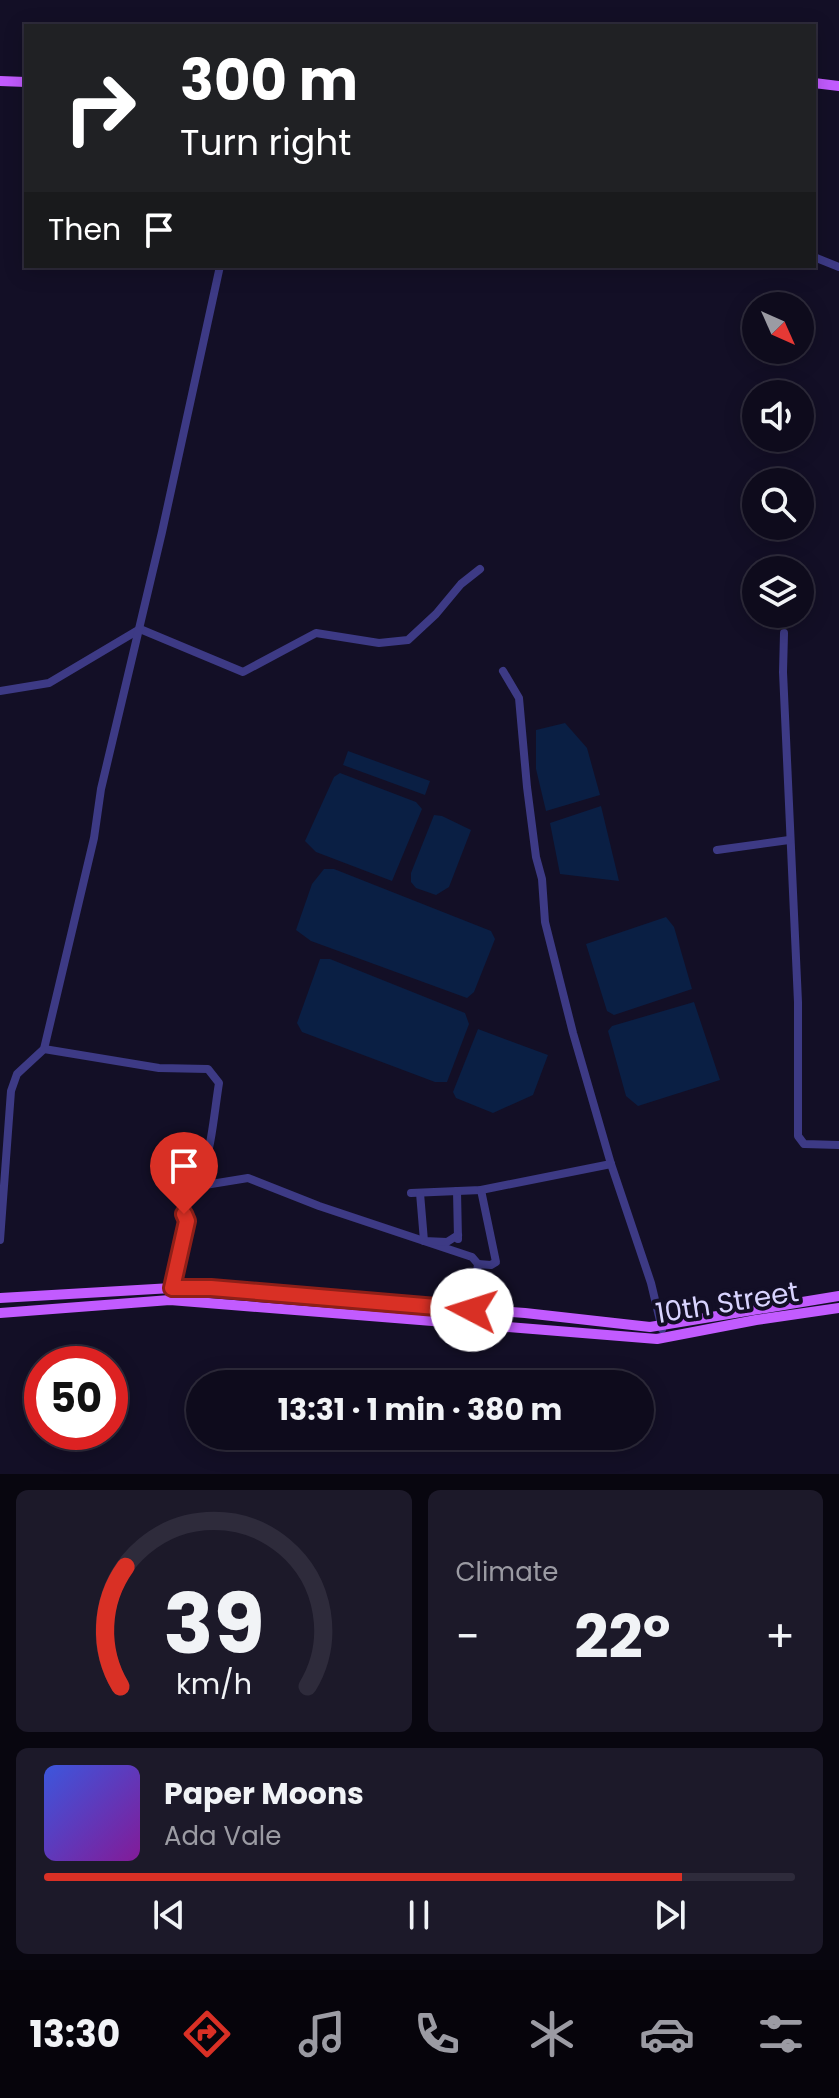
<!DOCTYPE html>
<html lang="en">
<head>
<meta charset="utf-8">
<style>
	:root { --surface:#0e0b1c; --page:#1c1929; --text:#f1f3f6; --muted:#9b9ba3; --line:#2e2b3b; --accent:#d93025 }
	body { margin:0; font-family:Poppins,sans-serif; background:var(--page); color:var(--text); height:100vh; display:flex; flex-direction:column; font-size:30px; white-space:nowrap }
	* { box-sizing:border-box; margin:0 }
	p { font-size:26px; color:var(--muted) }
	.icon { flex:none; width:44px; height:44px; fill:none; stroke:currentColor; stroke-width:2; stroke-linecap:round; stroke-linejoin:round }
	.map { position:relative; height:1474px; overflow:hidden }
	.sheet { display:flex; flex-direction:column; gap:16px; padding:16px; background:#08060f; flex:1 }
	.sheet>* { flex:none }
	.top-card { position:absolute; left:24px; top:24px; width:792px; height:244px; border-radius:0px; box-shadow:0 4px 20px #0003,0 0 0 2px var(--line); background:#202124; color:#fff; overflow:hidden }
	.needle { width:52px; rotate:135deg }
	.controls { position:absolute; left:742px; top:292px; display:grid; gap:16px }
	.controls a { display:grid; place-items:center; width:72px; height:72px; border-radius:50%; background:var(--surface); box-shadow:0 4px 20px #0003,0 0 0 2px var(--line); font-size:40px }
	.speed { position:absolute; left:24px; top:1346px; display:flex; gap:16px; font-size:40px; font-weight:700; text-align:center }
	.speed>* { display:grid; place-content:center; width:104px; height:104px; border-radius:50%; background:var(--surface); box-shadow:0 4px 20px #0003,0 0 0 2px var(--line); line-height:1 }
	.speed .limit { border:12px solid #d22; background:#fff; color:#111 }
	.pin { position:absolute; display:grid; place-items:center; width:68px; height:68px; color:#fff; margin:-82px -34px; border-radius:50% 50% 50% 0; rotate:-45deg; box-shadow:0 0 8px #0007 }
	.pin .icon { rotate:45deg }
	.me { position:absolute; width:88px; margin:-44px; rotate:275deg; stroke-linejoin:round; filter:drop-shadow(0 0 6px #0008) }
	.turn { display:flex; align-items:center; gap:28px; height:168px; padding:0 24px; font-size:36px }
	.turn .icon { width:104px; height:104px; stroke-width:2.5 }
	.turn b { display:block; font-size:56px; line-height:68px }
	.then { display:flex; align-items:center; height:76px; padding:0 24px; background:#0003; gap:16px; font-size:30px }
	.big { font-size:60px; font-weight:700; line-height:1.1 }
	.sheet .card { flex:1; display:flex; flex-direction:column; justify-content:center; gap:12px; min-width:0; padding:0 28px; border-radius:12px; background:var(--page) }
	.sheet .dial { align-items:center; gap:0 }
	.dial svg { height:208px; overflow:visible; fill:none; stroke:var(--line); stroke-width:7; stroke-linecap:round; text-anchor:middle }
	.dial text { fill:var(--text); stroke:none }
	.song { display:flex; align-items:center; gap:24px }
	.cover { width:96px; height:96px; border-radius:12px; background:linear-gradient(135deg,hsl(230 70% 55%),hsl(290 70% 35%)) }
	.played { height:8px; border-radius:4px; background:linear-gradient(90deg,var(--accent) 85%,var(--line) 85%) }
	.keys { display:flex; justify-content:space-around; direction:ltr }
	.heat { display:flex; justify-content:space-between; align-items:center; font-size:44px; direction:ltr }
	.sheet .tiles { flex:1; display:grid; gap:16px; grid-template-columns:1fr 1fr }
	.card:last-child { grid-column:span 2 }
	.trip { position:absolute; left:186px; top:1370px; width:468px; height:80px; border-radius:40px; background:var(--surface); box-shadow:0 4px 20px #0003,0 0 0 2px var(--line); font-weight:700; line-height:80px; text-align:center }
	.menu { display:flex; height:128px; justify-content:space-around; align-items:center; background:#06040b; color:var(--muted) }
	.menu .icon { width:56px; height:56px }
	.menu .on { color:var(--accent) }
	.menu b { font-size:36px; color:var(--text) }
	.map>svg:first-child { display:block }
	.water { fill:#0a1f44 }
	.lines { fill:none; stroke-linecap:round; stroke-linejoin:round }
	.minor { stroke:#3d3a85; stroke-width:8 }
	.major { stroke:#c25bff; stroke-width:10 }
	.route-casing { stroke:#8d1f18; stroke-width:20 }
	.route { stroke:#d93025; stroke-width:14 }
	.labels { text-anchor:middle; stroke-width:8; stroke-linejoin:round; paint-order:stroke }
	.street-label { font-size:28px; fill:#d9d4ff; stroke:#130f26 }
</style>
</head>
<body>
<div class="map">
<svg width="839" height="1474" viewBox="0 0 839 1474">
	<rect width="100%" height="100%" fill="#130f26"/>
	<g class="water">
		<path d="M565 723 587 748 600 795 546 811 536 769V730Z"/>
		<path d="M348 751 430 781 425 795 343 765Z"/>
		<path d="M340 773 416 802 422 809 392 881 316 852 305 841 334 777Z"/>
		<path d="M601 806 619 881 560 874 550 823Z"/>
		<path d="M434 815 442 816 471 830 449 887 436 895 416 888 411 882V873Z"/>
		<path d="M324 869H334L491 931 495 939 474 992 467 998 311 941 296 930 312 884Z"/>
		<path d="M666 917 674 927 692 989 614 1015 607 1011 586 944Z"/>
		<path d="M320 959H330L465 1013 469 1024 447 1082H435L302 1032 297 1023Z"/>
		<path d="M694 1002 720 1080 638 1106 626 1096 608 1031 612 1026Z"/>
		<path d="M478 1029 548 1055 533 1095 493 1113 456 1098 453 1092Z"/>
	</g>
	<g class="lines">
		<g class="minor">
			<path d="M814 257 839 267"/>
			<path d="M784 633 783 672 798 1002V1136L804 1144 839 1145"/>
			<path d="M503 671 519 698 527 787 536 857 542 879 545 922 573 1033 611 1164 651 1283 662 1329"/>
			<path d="M0 691 49 683 140 629 243 672 316 633 379 643 408 640 436 614 461 584 480 569"/>
			<path d="M717 850 789 840"/>
			<path d="M44 1049 159 1068 208 1069 219 1083C214 1114 212 1147 201 1176 195 1191 179 1205 187 1221L170 1300"/>
			<path d="M197 1184 205 1185 248 1178 319 1206 472 1257 478 1264 472 1310"/>
			<path d="M457 1191 458 1239"/>
			<path d="M411 1193 481 1190 611 1164"/>
			<path d="M420 1193 424 1241 447 1242 458 1235"/>
			<path d="M0 1240 11 1091 17 1074 44 1049 94 838 101 789 162 532 220 266"/>
			<path d="M478 1264 491 1265 496 1262 481 1190"/>
		</g>
		<g class="major">
			<path d="M0 81 26 82"/>
			<path d="M814 83 839 86"/>
			<path d="M0 1298 172 1288H211L525 1313 650 1327 839 1296"/>
			<path d="M0 1313 170 1300 657 1339 756 1320 839 1308"/>
		</g>
	</g>
	<g class="lines">
		<g class="route-casing">
			<path id="route" d="M184 1214 187 1221 172 1288H211L472 1310"/>
		</g>
		<use href="#route" class="route"/>
	</g>
	<g class="labels">
		<g class="street-label">
			<text transform="translate(727 1302) rotate(-9)" y="10">10th Street</text>
		</g>
	</g>
</svg>
<div class="controls">
<a><svg class="needle" viewBox="-14 -14 28 28"><path d="M0-13l5 13h-10z" fill="#e53935"/><path d="M0 13l5-13h-10z" fill="#9b9ba3"/></svg></a>
<a><svg class="icon" aria-label="sound" viewBox="0 0 24 24"><path d="M4 9h4l5-4v14l-5-4H4zM17 9q2 3 0 6"/></svg></a>
<a><svg class="icon" aria-label="search" viewBox="0 0 24 24"><circle cx="10" cy="10" r="6"/><path d="M15 15l6 6"/></svg></a>
<a><svg class="icon" aria-label="layers" viewBox="0 0 24 24"><path d="M12 4l9 5-9 5-9-5zM3 14l9 5 9-5"/></svg></a>
</div>
<div class="speed"><div class="limit">50</div></div>
<div class="pin" style="left:184px;top:1214px;background:#d93025"><svg class="icon" aria-label="arrive" viewBox="0 0 24 24"><path d="M6 21V4h12l-3 4 3 4H6"/></svg></div>
<svg class="me" style="left:472px;top:1310px" viewBox="-20 -20 40 40"><circle r="19" fill="#fff"/><path d="M0-13L10 11 0 6-10 11z" fill="#d93025"/></svg>
<div class="trip">13:31 · 1 min · 380 m</div>
<div class="top-card">
<div class="turn"><svg class="icon" aria-label="right" viewBox="0 0 24 24"><path d="M7 20v-9h11M14 6l5 5-5 5"/></svg><div><b>300 m</b>Turn right</div></div>
<div class="then">Then<svg class="icon" aria-label="arrive" viewBox="0 0 24 24"><path d="M6 21V4h12l-3 4 3 4H6"/></svg></div>
</div>
</div>
<section class="sheet">
<div class="tiles">
<div class="card dial"><svg viewBox="0 0 100 80">
<path d="M14 69A42 42 0 1 1 86 69"/>
<path d="M14 69A42 42 0 0 1 16 23" stroke="#d93025"/>
<text x="50" y="56" font-size="32" font-weight="700">39</text>
<text x="50" y="72" font-size="11">km/h</text>
</svg></div>
<div class="card"><p>Climate</p>
<div class="heat"><a>−</a><b class="big">22°</b><a>+</a></div>
</div>
<div class="card">
<div class="song"><i class="cover"></i><div><b>Paper Moons</b><p>Ada Vale</p></div></div>
<div class="played"></div>
<div class="keys"><svg class="icon" aria-label="previous" viewBox="0 0 24 24"><path d="M18 5L8 12l10 7zM5 5v14"/></svg><svg class="icon" aria-label="pause" viewBox="0 0 24 24"><path d="M8 5v14M16 5v14"/></svg><svg class="icon" aria-label="next" viewBox="0 0 24 24"><path d="M6 5l10 7-10 7zM19 5v14"/></svg></div>
</div>
</div>
</section>
<nav class="menu">
<b>13:30</b>
<svg class="icon on" aria-label="directions" viewBox="0 0 24 24"><path d="M12 3l9 9-9 9-9-9zM9 14v-3h6M13 9l2 2-2 2"/></svg>
<svg class="icon" aria-label="music" viewBox="0 0 24 24"><path d="M9 18V5l10-2v13"/><circle cx="6" cy="18" r="3"/><circle cx="16" cy="16" r="3"/></svg>
<svg class="icon" aria-label="phone" viewBox="0 0 24 24"><path d="M5 4h4l2 5-3 2q2 4 5 5l2-3 5 2v4C11 20 4 13 5 4z"/></svg>
<svg class="icon" aria-label="climate" viewBox="0 0 24 24"><path d="M12 3v18M4 7l16 10M4 17L20 7"/></svg>
<svg class="icon" aria-label="car" viewBox="0 0 24 24"><path d="M5 17H2v-5l4-1 3-4h7l3 4 3 1v5h-3M9 17h6M6 11h13"/><circle cx="7" cy="17" r="2"/><circle cx="17" cy="17" r="2"/></svg>
<svg class="icon" aria-label="filters" viewBox="0 0 24 24"><path d="M4 7h16M4 17h16"/><circle cx="9" cy="7" r="2"/><circle cx="15" cy="17" r="2"/></svg>
</nav>
</body>
</html>
